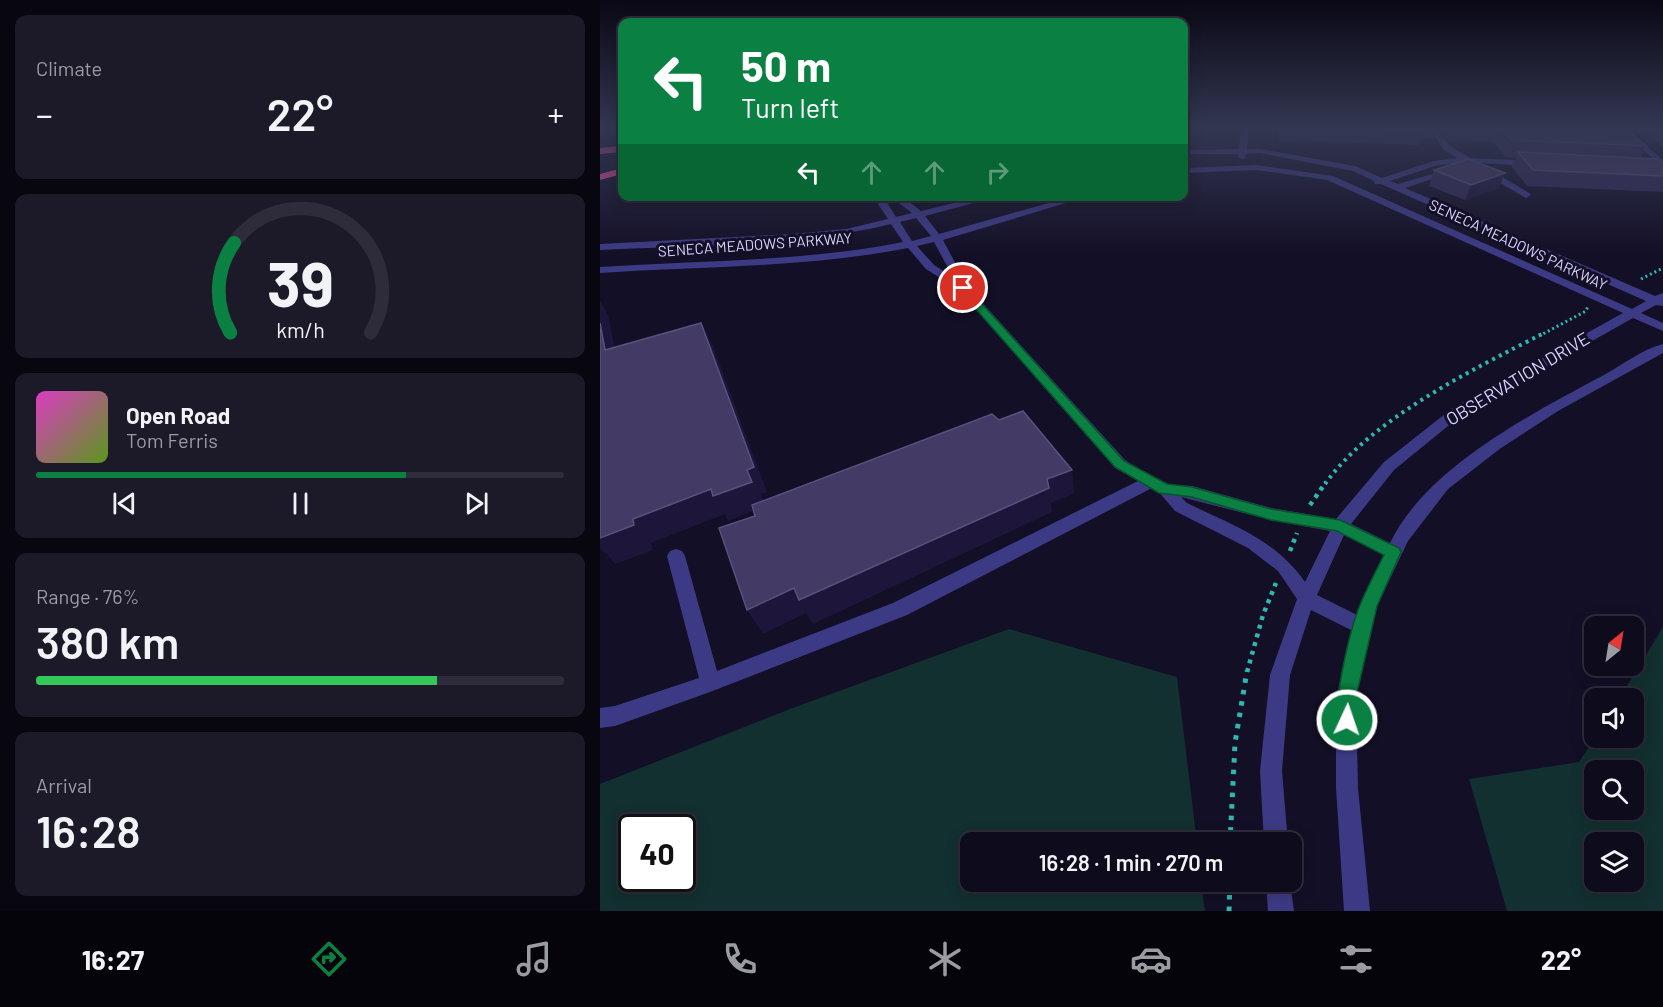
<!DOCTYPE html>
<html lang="en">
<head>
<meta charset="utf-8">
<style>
	:root { --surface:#0e0b1c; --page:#1c1929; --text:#f1f3f6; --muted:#9b9ba3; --line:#2e2b3b; --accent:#0b8043 }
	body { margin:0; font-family:Barlow,sans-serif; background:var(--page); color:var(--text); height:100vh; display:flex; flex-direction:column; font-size:22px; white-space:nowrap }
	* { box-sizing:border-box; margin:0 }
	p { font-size:20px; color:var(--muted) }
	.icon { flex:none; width:33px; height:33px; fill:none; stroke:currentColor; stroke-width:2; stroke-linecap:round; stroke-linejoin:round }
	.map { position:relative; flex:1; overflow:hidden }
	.sheet { display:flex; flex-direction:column; gap:15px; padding:15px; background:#08060f; width:600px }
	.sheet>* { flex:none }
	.hud { position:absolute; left:18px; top:18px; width:570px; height:183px; border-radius:12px; box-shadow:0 3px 15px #0003,0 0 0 2px var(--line); background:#0b8043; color:#fff; overflow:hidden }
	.needle { width:39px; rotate:30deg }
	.controls { position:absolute; left:984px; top:616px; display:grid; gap:12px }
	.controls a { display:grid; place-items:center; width:60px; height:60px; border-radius:12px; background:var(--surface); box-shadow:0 3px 15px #0003,0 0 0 2px var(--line); font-size:30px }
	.speed { position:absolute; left:18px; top:814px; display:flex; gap:12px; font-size:30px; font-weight:700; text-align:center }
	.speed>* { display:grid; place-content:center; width:78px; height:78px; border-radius:50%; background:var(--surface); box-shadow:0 3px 15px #0003,0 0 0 2px var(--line); line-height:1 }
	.speed .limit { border:3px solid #111; border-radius:9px; background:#fff; color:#111 }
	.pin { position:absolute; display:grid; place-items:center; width:51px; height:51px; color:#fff; margin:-26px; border:3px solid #fff; border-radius:50%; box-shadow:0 2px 6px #0007 }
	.me { position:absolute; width:66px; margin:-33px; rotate:3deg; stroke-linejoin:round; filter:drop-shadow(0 0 4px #0008) }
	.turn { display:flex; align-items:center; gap:21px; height:126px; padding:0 24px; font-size:27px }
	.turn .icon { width:78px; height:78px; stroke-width:2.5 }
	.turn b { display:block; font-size:42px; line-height:51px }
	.lanes { display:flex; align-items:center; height:57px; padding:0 24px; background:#0003; justify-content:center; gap:30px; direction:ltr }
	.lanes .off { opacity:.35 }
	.big { font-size:45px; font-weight:600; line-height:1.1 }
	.sheet .widget { flex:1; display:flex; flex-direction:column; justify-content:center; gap:9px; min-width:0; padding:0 21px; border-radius:12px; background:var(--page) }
	.sheet .dial { align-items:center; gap:0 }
	.dial svg { height:156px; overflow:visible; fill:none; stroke:var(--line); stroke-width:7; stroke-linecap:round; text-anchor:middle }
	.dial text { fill:var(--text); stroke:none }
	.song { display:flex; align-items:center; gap:18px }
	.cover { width:72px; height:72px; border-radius:9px; background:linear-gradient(135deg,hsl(310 70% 55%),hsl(90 70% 35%)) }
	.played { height:6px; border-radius:3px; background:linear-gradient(90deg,var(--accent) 70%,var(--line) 70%) }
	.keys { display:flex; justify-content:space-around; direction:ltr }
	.heat { display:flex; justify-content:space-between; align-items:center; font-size:33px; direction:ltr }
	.charge { height:9px; border-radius:4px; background:linear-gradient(90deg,#34c759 76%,var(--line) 0) }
	.trip { position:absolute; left:360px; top:832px; width:342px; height:60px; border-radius:12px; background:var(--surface); box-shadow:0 3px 15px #0003,0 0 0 2px var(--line); font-weight:600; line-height:60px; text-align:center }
	.tab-bar { display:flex; height:96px; justify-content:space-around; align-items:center; background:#06040b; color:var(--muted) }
	.tab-bar .icon { width:42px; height:42px }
	.tab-bar .active { color:var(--accent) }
	.tab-bar b { font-size:27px; color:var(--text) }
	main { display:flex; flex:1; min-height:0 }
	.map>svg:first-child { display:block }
	.green { fill:#12302f; fill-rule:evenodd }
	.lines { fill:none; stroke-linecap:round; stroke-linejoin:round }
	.path-far3 { stroke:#2fb8b0; stroke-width:3; stroke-dasharray:2 3; stroke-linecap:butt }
	.path-far2 { stroke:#2fb8b0; stroke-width:4; stroke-dasharray:3 4.5; stroke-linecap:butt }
	.path-far1 { stroke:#2fb8b0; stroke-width:4.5; stroke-dasharray:4 5; stroke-linecap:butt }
	.path { stroke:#2fb8b0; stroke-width:5; stroke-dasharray:4.5 7; stroke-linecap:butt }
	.minor { fill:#3d3a85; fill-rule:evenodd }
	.highway { fill:#ff4fa3; fill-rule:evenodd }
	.wall { fill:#312854 }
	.shaded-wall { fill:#1d163a }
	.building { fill:#433a66; stroke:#5a527e; stroke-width:1.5 }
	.route { fill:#0b8043; stroke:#07532c; stroke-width:1.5 }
	.labels { text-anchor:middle; stroke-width:6; stroke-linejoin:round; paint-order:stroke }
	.far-street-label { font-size:15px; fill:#d9d4ff; stroke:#130f26 }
	.street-label { font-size:18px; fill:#d9d4ff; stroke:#130f26 }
</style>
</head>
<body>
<main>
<section class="sheet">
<div class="widget"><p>Climate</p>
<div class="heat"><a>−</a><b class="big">22°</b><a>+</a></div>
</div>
<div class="widget dial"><svg viewBox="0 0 100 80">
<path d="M14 69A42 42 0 1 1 86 69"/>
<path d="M14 69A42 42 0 0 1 16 23" stroke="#0b8043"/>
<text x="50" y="56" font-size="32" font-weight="700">39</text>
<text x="50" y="72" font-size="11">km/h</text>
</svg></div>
<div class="widget">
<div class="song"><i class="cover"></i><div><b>Open Road</b><p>Tom Ferris</p></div></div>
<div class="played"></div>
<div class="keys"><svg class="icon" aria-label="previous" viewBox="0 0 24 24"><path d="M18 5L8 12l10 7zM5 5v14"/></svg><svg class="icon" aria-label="pause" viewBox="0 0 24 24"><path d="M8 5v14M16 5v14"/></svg><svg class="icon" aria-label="next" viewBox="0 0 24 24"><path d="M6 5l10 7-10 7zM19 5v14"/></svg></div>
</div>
<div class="widget"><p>Range · 76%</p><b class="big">380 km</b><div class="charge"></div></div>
<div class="widget"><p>Arrival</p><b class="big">16:28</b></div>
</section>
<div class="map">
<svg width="1063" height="911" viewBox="0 0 1063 911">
	<rect width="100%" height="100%" fill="#130f26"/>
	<g class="green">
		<path d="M1063 627V911H907L869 779 979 762 995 738H1034V699H1019ZM994 771H1034V810H994ZM994 843H1034V882H994Z"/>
		<path d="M409 629 577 677 597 843H370V882H601L605 911H0V784L190 709ZM32 828H82V879H32Z"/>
	</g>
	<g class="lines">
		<g class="path-far3">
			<path d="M1041 279 1063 268"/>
			<path d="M939 336 986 311 988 306"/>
		</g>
		<path class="path-far2" d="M725 484C771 419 872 370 942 334"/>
		<g class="path-far1">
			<path d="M710 505 726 482"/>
			<path d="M690 551 697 533"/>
			<path d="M647 672 663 615 676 583"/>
		</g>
		<g class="path">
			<path d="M630 843 635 743 647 671"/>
			<path d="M629 911 630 882"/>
		</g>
		<g class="minor">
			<path d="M641 128H649L647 149H660L755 166 782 178 834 161 857 158 844 150 829 128H836L850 146 870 158 937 161V165L934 166 879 163 929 193 931 195 926 198 866 163 838 165 790 181 798 184 853 168V172L805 188 1055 296 1063 293V306L1056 305 1041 313 1063 323V331L1033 318 864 413 794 470 751 524 790 543C826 468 931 414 1002 376 1021 366 1042 349 1063 344V353L958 411 901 448 848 489 808 541 777 606 756 697 758 788 770 911H744L736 788V697L753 631 711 610 690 675 682 771 688 843H664L660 771 670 675 697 599 678 571 648 548 575 511 557 490 550 489 307 615 110 692 15 726 0 728V708L15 706 99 678 67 556 70 551 76 549 82 551 85 556 117 671 293 603 538 481 515 468 359 290 326 269 308 248C206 268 103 266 0 273V267C101 260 203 262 303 242L291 224C197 247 97 245 0 250V244L192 234 246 229 288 219 278 204 283 196H302L321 211 382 196H400L325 216 339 234 473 196H489L343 240 368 287 525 460 563 484 592 486 671 508 736 519 784 462 854 407 1023 313 727 180 657 170 584 173V168L657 165 733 176 1032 309 1046 301 781 184H775L774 181 753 171 660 153 646 154 645 159H642L638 157V154H584V150L639 149ZM292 198 312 213 296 217 288 204ZM316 218 331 236 312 241 300 222ZM334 242 353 277 334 265 317 246ZM581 497 671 520 730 531 705 582C675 539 632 525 587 503ZM744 535 784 555 757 615 717 595Z"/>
			<path d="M1018 128H1025L1063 160V167Z"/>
			<path d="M666 882H690L694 911H668Z"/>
		</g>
		<g class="highway">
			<path d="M22 146V152L0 154V148Z"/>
			<path d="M22 168V174L0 180V174Z"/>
		</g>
	</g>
	<g class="wall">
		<path d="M678 128H837L834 139H821L819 145 679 140Z"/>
		<path d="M838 128H1025L1046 146 1040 158 1063 164V192L927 186 912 167 916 158 905 157 894 142 848 140Z"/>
		<path d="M1039 128H1063V147Z"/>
		<path d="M834 170 905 173 899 188 865 200 829 186Z"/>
	</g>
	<g class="shaded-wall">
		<path d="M905 173 899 188 865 200 871 185Z"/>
		<path d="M0 301 8 315 20 373 5 350 0 323Z"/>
		<path d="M101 323 113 346 167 492 161 494 165 506 128 521 125 514 51 543 53 550 15 564 6 553 5 554 0 548V535L33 519 147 470Z"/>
		<path d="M472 470 474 494 451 503 452 512 213 624 206 613 163 634 147 610 194 588 447 479Z"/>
	</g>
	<g class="building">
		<path d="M786 128H823V129Z"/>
		<path d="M901 128H1025L1046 146 912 140Z"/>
		<path d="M918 152 1057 159 1063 164V176L933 170Z"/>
		<path d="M868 159 905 173 871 185 834 170Z"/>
		<path d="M0 323 5 350 101 323 154 467 147 470 152 482 113 496 111 489 33 519 34 525 0 538Z"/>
		<path d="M423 411 472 470 447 479 449 488 199 600 194 588 147 610 119 528 155 516 152 505 392 414 399 420Z"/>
	</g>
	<linearGradient id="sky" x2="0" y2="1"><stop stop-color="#0a0815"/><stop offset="0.5" stop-color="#333752"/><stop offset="1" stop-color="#333752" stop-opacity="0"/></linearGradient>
	<rect width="1063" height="255" fill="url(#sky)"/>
	<path class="route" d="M359 286H366L524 461 567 484 592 487 671 509 740 520 799 548 801 552 777 606 756 697V720L753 726 747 729 740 726C731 705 751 627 760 605 767 588 776 571 784 555L737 531 671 520 592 497 559 493 515 467 359 290Z"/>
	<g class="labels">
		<g class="far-street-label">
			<text transform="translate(155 245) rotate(-4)" y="5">SENECA MEADOWS PARKWAY</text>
			<text transform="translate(918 245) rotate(25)" y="5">SENECA MEADOWS PARKWAY</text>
		</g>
		<g class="street-label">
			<text transform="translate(918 379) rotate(-31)" y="6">OBSERVATION DRIVE</text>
		</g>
	</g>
</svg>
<div class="controls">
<a><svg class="needle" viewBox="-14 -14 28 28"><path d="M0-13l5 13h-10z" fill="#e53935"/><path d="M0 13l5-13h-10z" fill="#9b9ba3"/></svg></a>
<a><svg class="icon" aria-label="sound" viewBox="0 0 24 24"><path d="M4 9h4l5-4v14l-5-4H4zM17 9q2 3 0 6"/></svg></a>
<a><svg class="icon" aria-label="search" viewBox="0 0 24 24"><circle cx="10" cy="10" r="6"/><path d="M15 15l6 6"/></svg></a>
<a><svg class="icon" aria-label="layers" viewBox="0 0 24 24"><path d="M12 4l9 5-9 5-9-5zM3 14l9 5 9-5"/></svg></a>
</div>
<div class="speed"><div class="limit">40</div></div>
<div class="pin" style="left:363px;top:288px;background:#d93025"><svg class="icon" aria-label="arrive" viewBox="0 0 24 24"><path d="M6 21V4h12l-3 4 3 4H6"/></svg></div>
<svg class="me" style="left:747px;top:720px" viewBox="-20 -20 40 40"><circle r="17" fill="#0b8043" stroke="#fff" stroke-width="3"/><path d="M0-11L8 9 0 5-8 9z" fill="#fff"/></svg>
<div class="trip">16:28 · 1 min · 270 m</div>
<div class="hud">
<div class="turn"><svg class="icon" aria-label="left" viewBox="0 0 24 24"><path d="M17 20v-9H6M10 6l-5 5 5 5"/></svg><div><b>50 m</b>Turn left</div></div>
<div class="lanes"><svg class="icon" aria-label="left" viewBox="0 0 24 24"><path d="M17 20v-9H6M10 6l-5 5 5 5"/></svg><svg class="icon off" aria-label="ahead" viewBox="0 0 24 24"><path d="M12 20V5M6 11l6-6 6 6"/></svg><svg class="icon off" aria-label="ahead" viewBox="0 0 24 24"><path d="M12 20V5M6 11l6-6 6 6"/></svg><svg class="icon off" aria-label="right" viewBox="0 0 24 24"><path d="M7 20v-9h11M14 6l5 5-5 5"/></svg></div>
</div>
</div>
</main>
<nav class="tab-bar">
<b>16:27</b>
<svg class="icon active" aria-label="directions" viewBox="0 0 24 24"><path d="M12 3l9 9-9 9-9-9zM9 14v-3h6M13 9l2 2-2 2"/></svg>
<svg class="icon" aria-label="music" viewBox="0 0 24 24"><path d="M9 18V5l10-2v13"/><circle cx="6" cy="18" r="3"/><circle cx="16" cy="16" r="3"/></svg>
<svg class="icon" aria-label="phone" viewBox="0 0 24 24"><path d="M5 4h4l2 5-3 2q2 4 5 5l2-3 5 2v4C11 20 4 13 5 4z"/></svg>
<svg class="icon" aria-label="climate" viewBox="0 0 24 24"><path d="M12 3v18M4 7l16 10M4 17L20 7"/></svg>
<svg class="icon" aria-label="car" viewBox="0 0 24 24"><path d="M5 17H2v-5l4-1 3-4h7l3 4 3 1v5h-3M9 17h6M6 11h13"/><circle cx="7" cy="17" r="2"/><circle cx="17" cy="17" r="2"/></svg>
<svg class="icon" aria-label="filters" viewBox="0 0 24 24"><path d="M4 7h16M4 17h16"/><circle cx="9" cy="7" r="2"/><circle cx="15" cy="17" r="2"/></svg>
<b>22°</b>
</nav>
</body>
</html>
